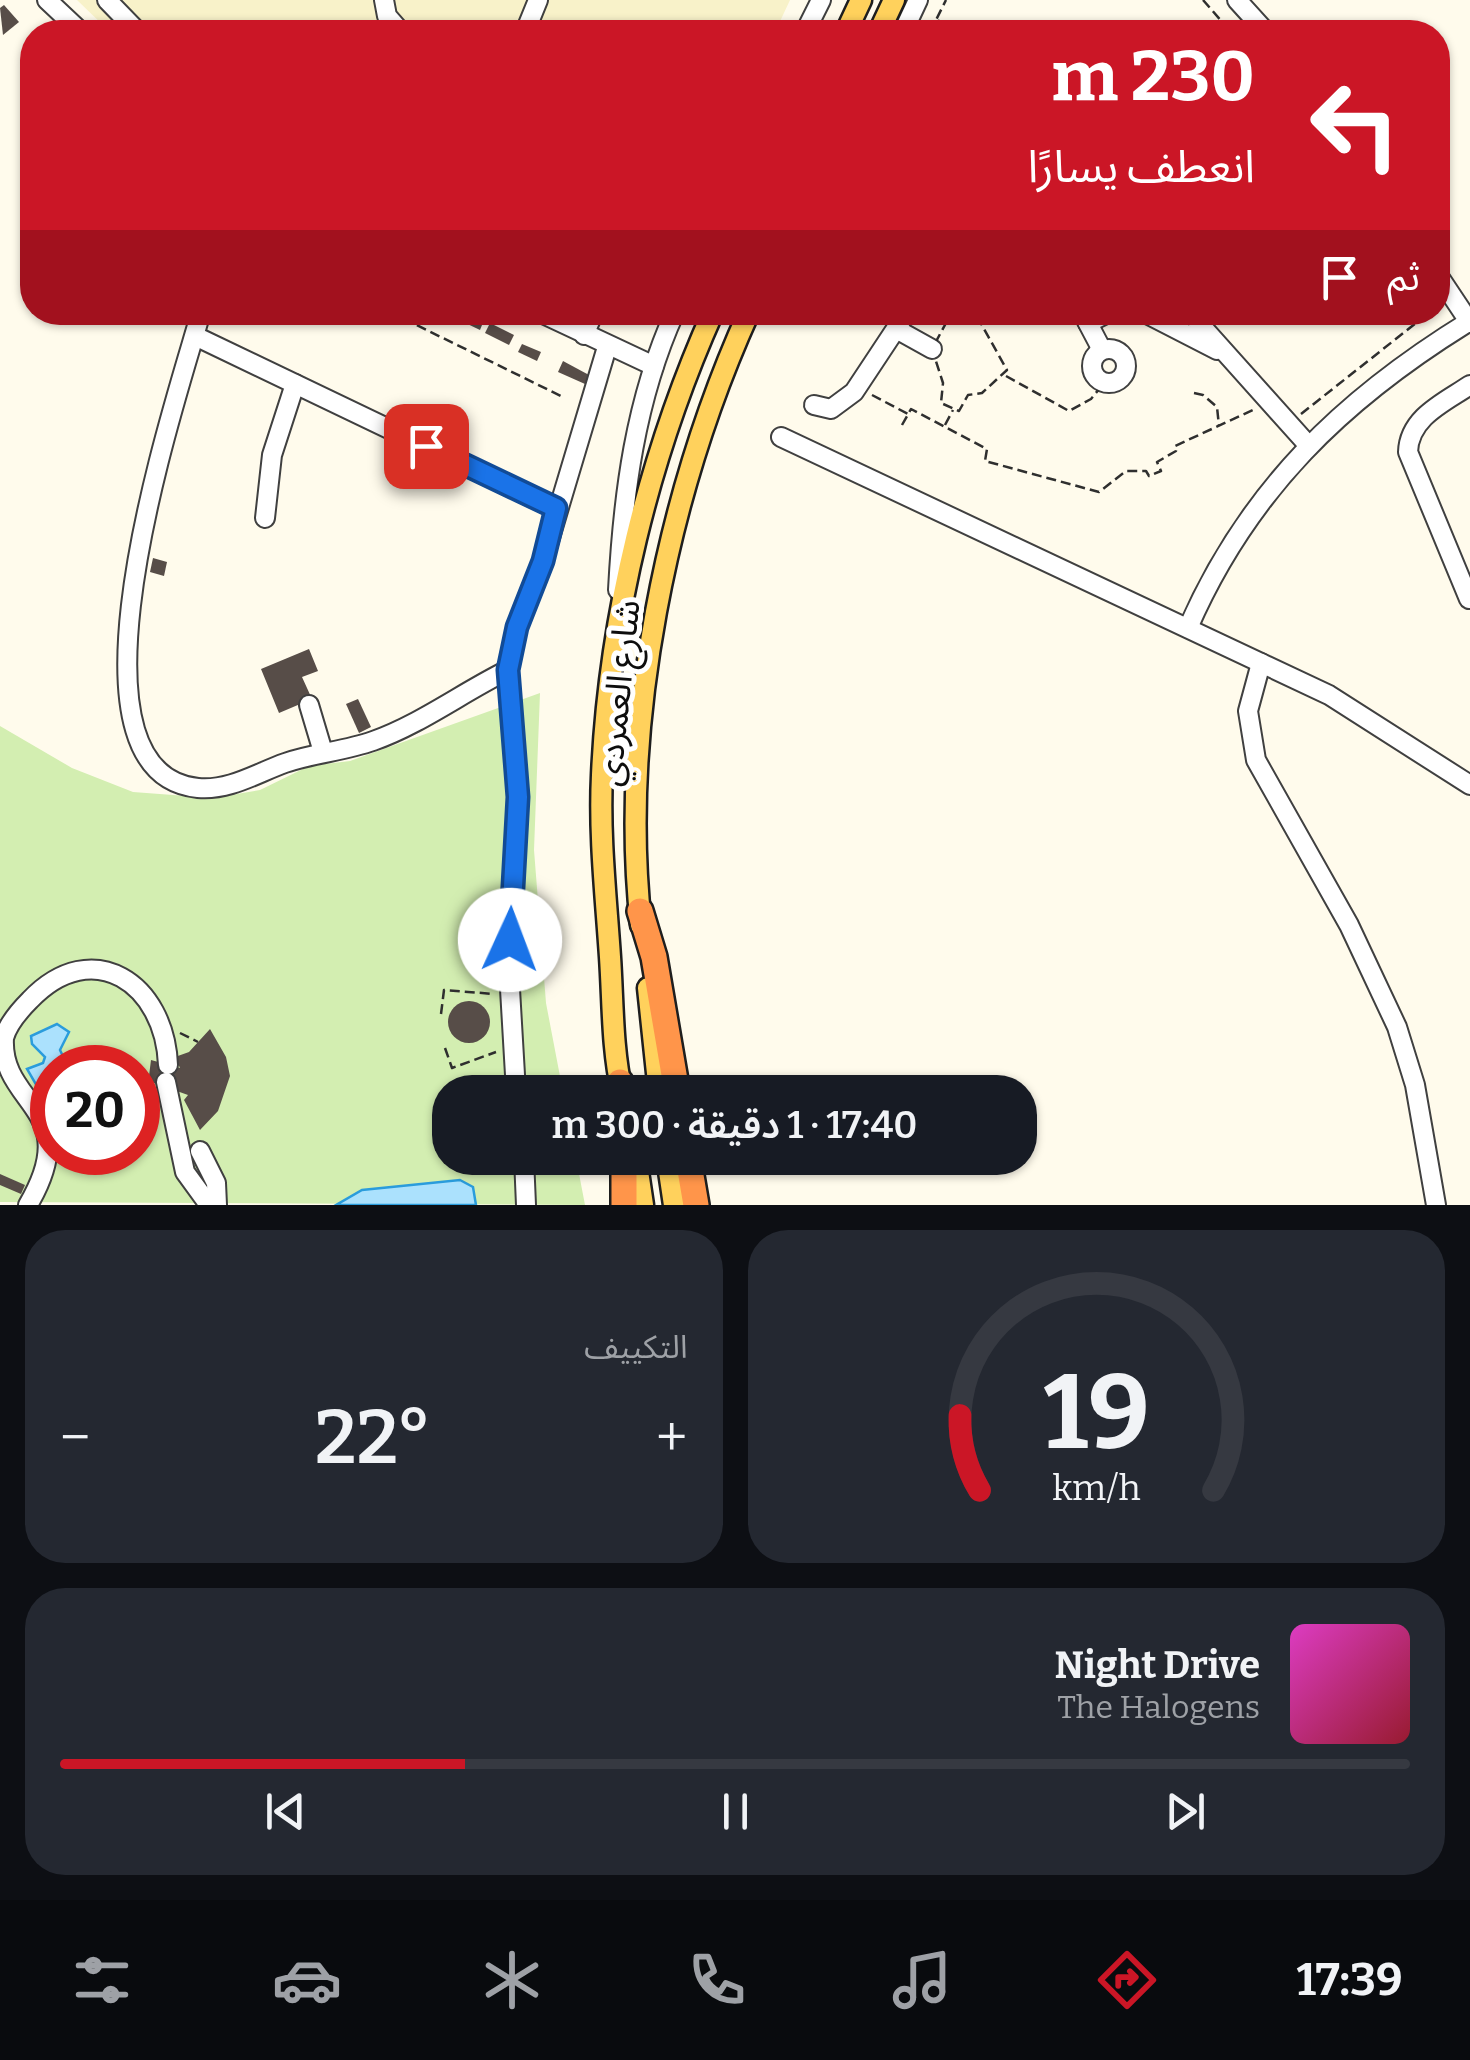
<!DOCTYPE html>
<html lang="ar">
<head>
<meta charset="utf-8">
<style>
	:root { --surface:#171b24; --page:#242831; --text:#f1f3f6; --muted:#9ea1a6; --line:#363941; --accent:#cb1626 }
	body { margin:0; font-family:Bitter,"Noto Sans Arabic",serif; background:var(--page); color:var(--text); direction:rtl; height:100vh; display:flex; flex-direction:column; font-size:38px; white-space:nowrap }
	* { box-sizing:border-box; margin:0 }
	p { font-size:32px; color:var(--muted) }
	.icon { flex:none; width:55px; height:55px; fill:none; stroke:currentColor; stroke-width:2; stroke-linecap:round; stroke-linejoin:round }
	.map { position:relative; height:1205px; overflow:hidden; direction:ltr }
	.details { display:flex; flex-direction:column; gap:25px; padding:25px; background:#0d0f14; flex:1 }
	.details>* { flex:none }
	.hud { position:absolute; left:20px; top:20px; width:1430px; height:305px; border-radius:40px; box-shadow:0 2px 8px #0004; direction:rtl; background:#cb1626; color:#fff; overflow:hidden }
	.speed { position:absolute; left:30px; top:1045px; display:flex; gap:20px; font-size:50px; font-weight:700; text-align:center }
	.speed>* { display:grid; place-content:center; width:130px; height:130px; border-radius:50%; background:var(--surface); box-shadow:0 2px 8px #0004; line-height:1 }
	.speed .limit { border:15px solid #d22; background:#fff; color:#111 }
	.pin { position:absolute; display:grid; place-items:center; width:85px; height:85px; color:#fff; margin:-42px; border-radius:20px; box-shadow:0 5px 15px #0006 }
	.me { position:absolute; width:110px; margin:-55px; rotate:2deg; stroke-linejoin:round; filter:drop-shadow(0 0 8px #0008) }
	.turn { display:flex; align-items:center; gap:35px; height:210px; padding:0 30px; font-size:45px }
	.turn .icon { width:130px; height:130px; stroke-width:2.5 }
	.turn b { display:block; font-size:70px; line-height:85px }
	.then { display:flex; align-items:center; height:95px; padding:0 30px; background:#0003; gap:20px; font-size:38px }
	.big { font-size:75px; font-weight:600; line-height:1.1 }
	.details .tile { flex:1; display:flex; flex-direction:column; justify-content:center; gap:15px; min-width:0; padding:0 35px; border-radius:40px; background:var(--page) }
	.details .dial { align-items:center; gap:0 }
	.dial svg { height:260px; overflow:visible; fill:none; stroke:var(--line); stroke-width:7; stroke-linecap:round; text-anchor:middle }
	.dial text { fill:var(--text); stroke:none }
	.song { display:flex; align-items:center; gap:30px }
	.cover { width:120px; height:120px; border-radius:15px; background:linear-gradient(135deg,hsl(310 70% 55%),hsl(350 70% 35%)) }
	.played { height:10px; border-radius:5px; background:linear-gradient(90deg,var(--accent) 30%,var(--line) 30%) }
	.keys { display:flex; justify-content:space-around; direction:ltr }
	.heat { display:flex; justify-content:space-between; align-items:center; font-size:55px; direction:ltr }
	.details .tiles { flex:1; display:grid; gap:25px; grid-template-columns:1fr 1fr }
	.tile:last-child { grid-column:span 2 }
	.trip { position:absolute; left:432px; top:1075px; width:605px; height:100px; border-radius:40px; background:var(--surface); box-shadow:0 2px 8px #0004; font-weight:600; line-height:100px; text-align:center; direction:rtl }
	.tabs { display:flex; height:160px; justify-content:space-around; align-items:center; background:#090b0e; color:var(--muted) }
	.tabs .icon { width:70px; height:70px }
	.tabs .on { color:var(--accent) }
	.tabs b { font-size:45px; color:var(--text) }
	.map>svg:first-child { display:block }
	.farmland { fill:#f8f2c9 }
	.green { fill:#d3eeb1; fill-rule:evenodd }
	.water { fill:#abe1fd; stroke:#2a9cdc; stroke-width:2.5 }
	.building { fill:#574d48 }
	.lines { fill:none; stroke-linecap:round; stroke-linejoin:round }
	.minor-casing { stroke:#404040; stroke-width:22 }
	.major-casing { stroke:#1e1e1e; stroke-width:25 }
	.highway-casing { stroke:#1e1e1e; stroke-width:30 }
	.path { stroke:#2f2f2f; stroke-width:2.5; stroke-dasharray:10 5; stroke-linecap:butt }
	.minor { stroke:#fff; stroke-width:18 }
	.major { stroke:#ffd15c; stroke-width:20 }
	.highway { stroke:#ff954a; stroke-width:25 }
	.route-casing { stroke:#114b97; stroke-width:25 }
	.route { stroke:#1a73e8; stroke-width:18 }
	.labels { text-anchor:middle; stroke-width:10; stroke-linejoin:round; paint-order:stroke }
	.street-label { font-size:35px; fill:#0d0d0d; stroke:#fff }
</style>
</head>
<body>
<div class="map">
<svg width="1470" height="1205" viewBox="0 0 1470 1205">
	<rect width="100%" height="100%" fill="#fffbec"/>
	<path class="farmland" d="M77 0H790L775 32H110Z"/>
	<path class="green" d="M540 693 534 850 546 1003 563 1092H450V1158H576L585 1205 0 1202V726L72 768 133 792 213 798 260 790 309 766 350 761ZM52 1068H138V1152H52Z"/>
	<g class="water">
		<path d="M57 1024 69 1032 60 1050 68 1067 52 1068V1099L38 1088 27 1069 43 1063 45 1057 32 1044 31 1036Z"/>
		<path d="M460 1180 473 1187 476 1205H336L362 1190Z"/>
	</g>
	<g class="building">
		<path d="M4 5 19 22 3 35 0 8Z"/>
		<path d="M457 312 484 320 480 330 455 318Z"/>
		<path d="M490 323 514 335 509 345 485 333Z"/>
		<path d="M522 344 541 352 537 361 518 352Z"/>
		<path d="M563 361 589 375 585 384 558 372Z"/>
		<path d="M153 558 167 562 164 576 150 572Z"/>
		<path d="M309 649 318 671 302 677 312 699 279 713 261 669Z"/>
		<path d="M358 699 371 727 359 733 346 704Z"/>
		<circle cx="469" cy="1022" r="21"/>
		<path d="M210 1029 226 1057 230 1076 218 1111 200 1130 184 1100 188 1095 174 1090 177 1081 148 1084 151 1060 180 1068 175 1057 189 1052Z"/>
		<path d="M0 1174 25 1185 21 1194 0 1185Z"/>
	</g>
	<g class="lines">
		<g class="minor-casing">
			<g id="minor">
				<path d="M47 0 81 32"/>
				<path d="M107 0 138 32"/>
				<path d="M384 0 387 16 401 32"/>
				<path d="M1237 0 1266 32"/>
				<path d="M525 32 538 0"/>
				<path d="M805 32 821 0"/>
				<path d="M903 32 918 0"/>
				<path d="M1438 275 1470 323"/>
				<path d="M201 312C178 395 49 773 198 788 229 791 257 773 285 763 314 753 345 751 373 741 421 724 463 692 508 670"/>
				<path d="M539 312 654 366"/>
				<path d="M1082 312 1102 350"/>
				<path d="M1143 312 1217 350"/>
				<path d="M1189 312 1309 446"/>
				<path d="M1088 323 1110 312"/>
				<path d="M896 329 932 349"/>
				<path d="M584 335 594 312"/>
				<path d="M195 336 556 509"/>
				<circle cx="1109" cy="366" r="17"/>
				<path d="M814 405 831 409 854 392 907 312"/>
				<path d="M781 437 1329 695 1470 785"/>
				<path d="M265 518 272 455 295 384"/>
				<path d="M618 590C623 495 635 400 675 312"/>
				<path d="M1469 599 1408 452C1409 417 1445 402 1470 385"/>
				<path d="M1188 628C1248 490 1343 399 1470 321"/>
				<path d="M1261 663 1248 711 1256 760 1349 925 1397 1027 1415 1085 1436 1205"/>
				<path d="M309 705 323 752"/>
				<path d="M166 1082 185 1172 209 1205"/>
				<path d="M516 1092 509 972 518 797 508 670 517 627 543 561 607 347"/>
				<path d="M200 1151 216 1183 217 1205"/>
				<path d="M524 1158 526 1205"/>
				<path d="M28 1205C85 1108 0 1106 4 1038 8 1023 20 1010 30 1000 93 934 165 984 168 1065"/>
			</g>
		</g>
		<g class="major-casing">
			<g id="major">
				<path d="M846 32 861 0"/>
				<path d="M879 32 894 0"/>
				<path d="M641 925C619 726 667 493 749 312"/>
				<path d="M648 988 659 1092"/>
				<path d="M622 1092C612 1049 613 1001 610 957 606 897 599 835 602 775 609 618 649 455 713 312"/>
				<path d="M636 1158 643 1205"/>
				<path d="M667 1158 674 1205"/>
			</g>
		</g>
		<g class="highway-casing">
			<g id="highway">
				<path d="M640 911 654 957 677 1092"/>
				<path d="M620 1082V1092"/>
				<path d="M624 1158V1205"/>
				<path d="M688 1158 696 1205"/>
			</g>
		</g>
		<g class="path">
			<path d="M1203 0 1231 32"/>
			<path d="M938 20 949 32"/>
			<path d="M930 32 946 0"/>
			<path d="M390 312 565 398"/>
			<path d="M961 314 979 320 1007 370 982 393 968 395 959 411 941 403 943 383 932 349 946 323Z"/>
			<path d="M1006 376 1069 411 1091 399 1104 383"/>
			<path d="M1194 393 1203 395 1217 407 1219 426"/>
			<path d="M872 395 908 414"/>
			<path d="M1301 414 1416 323 1421 312"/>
			<path d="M902 425 911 409 987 449 985 461 1099 492 1126 471H1146L1149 476 1161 471 1157 462 1176 451 1175 446 1255 409"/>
			<path d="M945 425 953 410"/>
			<path d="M441 1014 444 990 494 994"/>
			<path d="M180 1033 198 1042"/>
			<path d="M445 1048 452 1068 496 1052"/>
		</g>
		<use href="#minor" class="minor"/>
		<use href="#major" class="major"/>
		<use href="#highway" class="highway"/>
	</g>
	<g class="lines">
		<g class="route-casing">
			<path id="route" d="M426 446 556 508 543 561 517 627 508 670 518 797 510 940"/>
		</g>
		<use href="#route" class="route"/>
	</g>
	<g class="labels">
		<g class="street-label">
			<text transform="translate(618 693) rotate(-84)" y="12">شارع العمردي</text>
		</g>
	</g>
</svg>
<div class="speed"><div class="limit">20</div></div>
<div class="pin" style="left:426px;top:446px;background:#d93025"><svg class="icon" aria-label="arrive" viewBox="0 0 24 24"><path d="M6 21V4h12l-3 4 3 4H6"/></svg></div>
<svg class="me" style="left:510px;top:940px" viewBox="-20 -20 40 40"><circle r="19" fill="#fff"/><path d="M0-13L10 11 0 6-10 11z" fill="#1a73e8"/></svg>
<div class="trip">17:40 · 1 دقيقة · 300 m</div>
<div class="hud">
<div class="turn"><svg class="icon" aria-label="left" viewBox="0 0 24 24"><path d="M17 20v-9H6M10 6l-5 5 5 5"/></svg><div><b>230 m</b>انعطف يسارًا</div></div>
<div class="then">ثم<svg class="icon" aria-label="arrive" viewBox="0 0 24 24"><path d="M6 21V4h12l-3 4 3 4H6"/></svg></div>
</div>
</div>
<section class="details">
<div class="tiles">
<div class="tile dial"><svg viewBox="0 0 100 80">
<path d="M14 69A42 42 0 1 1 86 69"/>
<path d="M14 69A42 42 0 0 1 8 46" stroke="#cb1626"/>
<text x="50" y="56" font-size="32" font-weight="700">19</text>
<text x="50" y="72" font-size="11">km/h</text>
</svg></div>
<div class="tile"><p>التكييف</p>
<div class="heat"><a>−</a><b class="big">22°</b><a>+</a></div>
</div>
<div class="tile">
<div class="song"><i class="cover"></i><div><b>Night Drive</b><p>The Halogens</p></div></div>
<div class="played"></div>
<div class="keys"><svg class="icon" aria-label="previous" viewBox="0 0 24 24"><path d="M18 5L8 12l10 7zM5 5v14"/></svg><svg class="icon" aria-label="pause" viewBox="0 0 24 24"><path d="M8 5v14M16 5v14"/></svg><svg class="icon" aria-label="next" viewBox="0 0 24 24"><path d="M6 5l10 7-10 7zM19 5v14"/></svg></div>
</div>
</div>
</section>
<nav class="tabs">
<b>17:39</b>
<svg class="icon on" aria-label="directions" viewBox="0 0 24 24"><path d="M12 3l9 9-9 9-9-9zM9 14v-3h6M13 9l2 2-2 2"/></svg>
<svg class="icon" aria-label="music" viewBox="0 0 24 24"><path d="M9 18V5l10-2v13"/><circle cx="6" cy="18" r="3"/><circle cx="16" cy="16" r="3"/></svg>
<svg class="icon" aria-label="phone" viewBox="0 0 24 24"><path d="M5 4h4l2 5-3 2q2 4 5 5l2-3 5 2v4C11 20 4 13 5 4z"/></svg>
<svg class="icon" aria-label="climate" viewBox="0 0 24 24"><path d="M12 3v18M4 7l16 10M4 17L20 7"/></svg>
<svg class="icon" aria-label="car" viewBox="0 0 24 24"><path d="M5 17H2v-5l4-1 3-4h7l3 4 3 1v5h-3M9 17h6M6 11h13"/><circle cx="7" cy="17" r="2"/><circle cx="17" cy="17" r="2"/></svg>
<svg class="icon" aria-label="filters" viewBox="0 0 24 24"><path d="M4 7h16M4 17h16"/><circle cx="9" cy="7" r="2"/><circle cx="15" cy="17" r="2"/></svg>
</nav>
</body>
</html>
